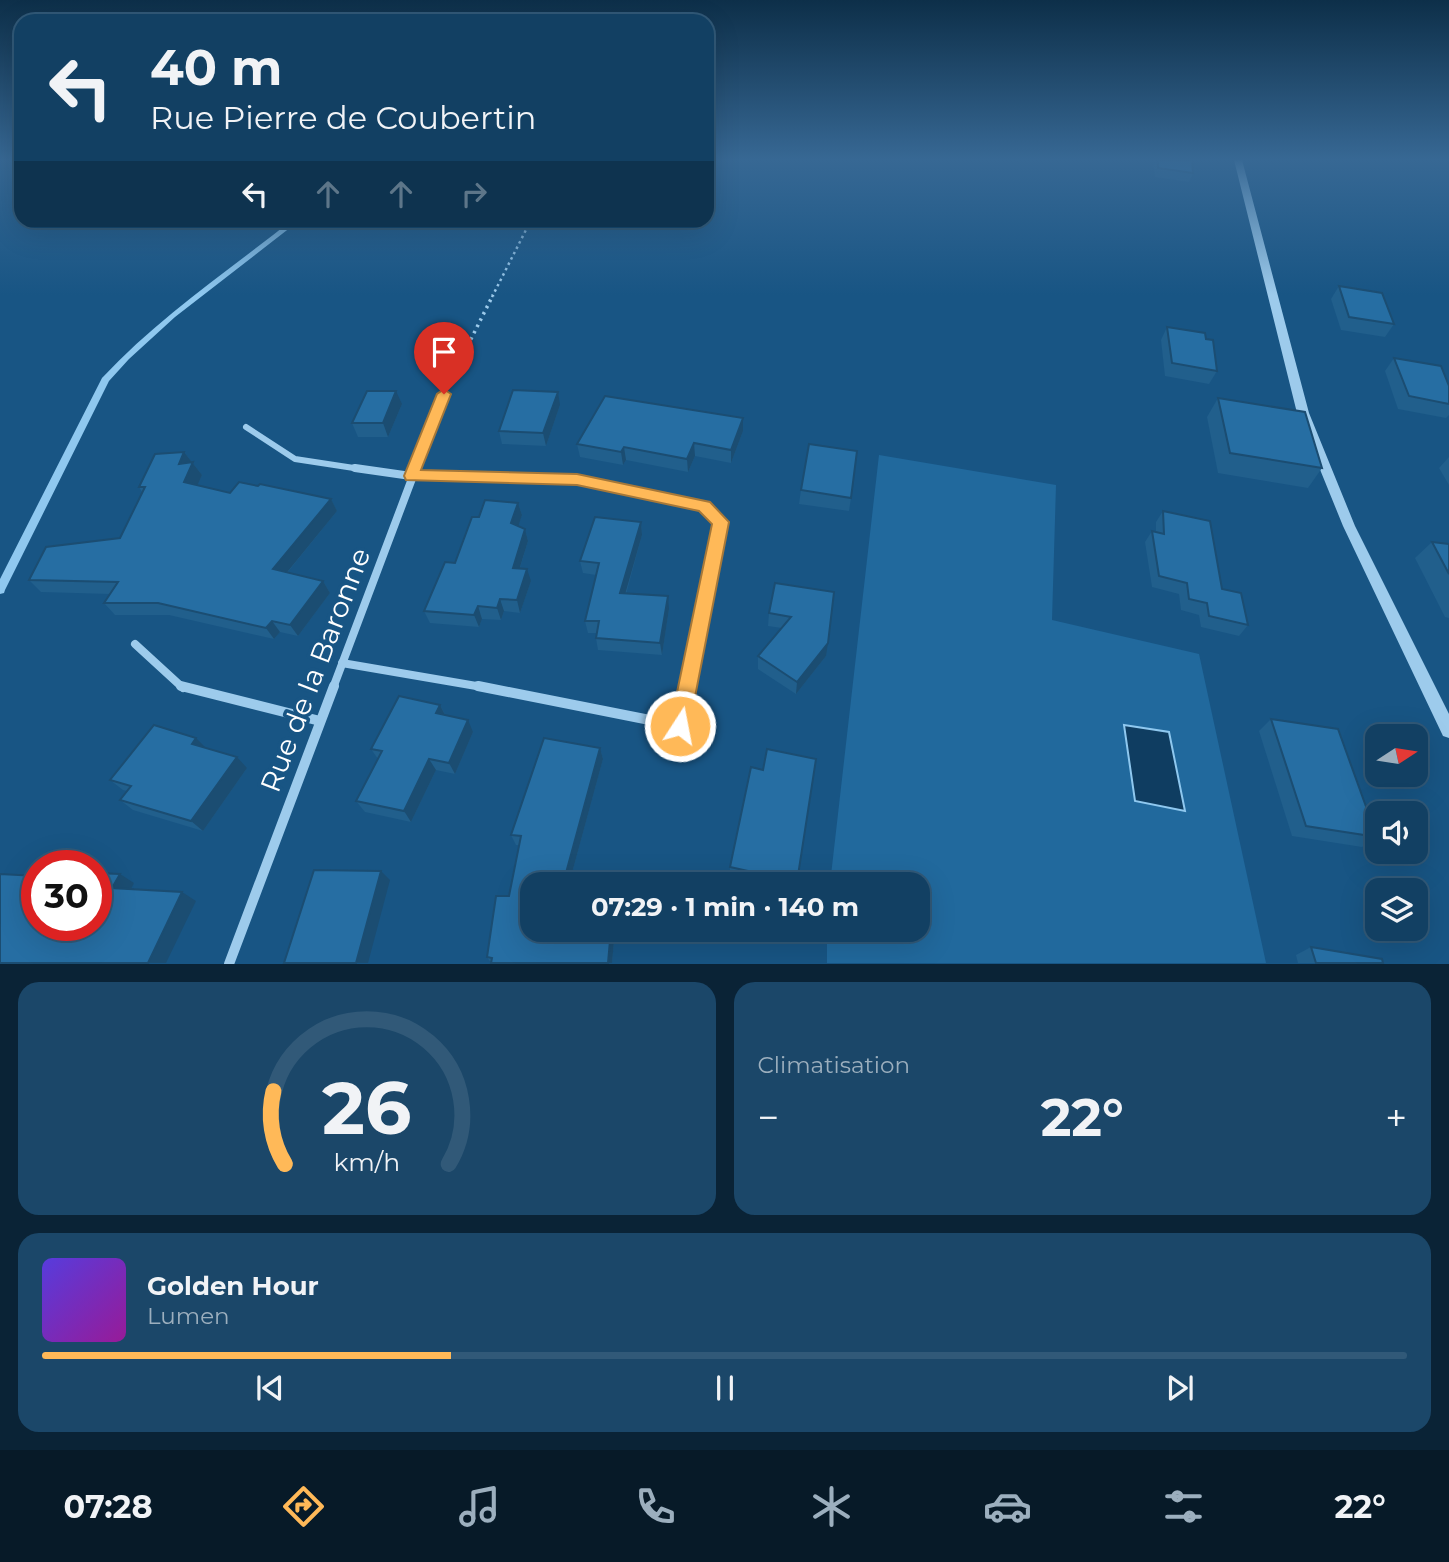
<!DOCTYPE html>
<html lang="fr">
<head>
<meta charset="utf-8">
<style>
	:root { --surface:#124063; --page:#1b4769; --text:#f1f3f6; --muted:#9cafbe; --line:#315978; --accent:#ffb958 }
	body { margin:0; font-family:Montserrat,sans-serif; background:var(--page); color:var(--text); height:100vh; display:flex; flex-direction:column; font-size:26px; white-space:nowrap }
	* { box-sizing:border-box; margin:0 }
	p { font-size:23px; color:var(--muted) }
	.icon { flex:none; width:38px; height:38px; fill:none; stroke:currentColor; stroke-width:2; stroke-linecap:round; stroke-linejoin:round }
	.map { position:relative; height:964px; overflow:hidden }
	.sheet { display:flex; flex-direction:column; gap:18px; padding:18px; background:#0a2336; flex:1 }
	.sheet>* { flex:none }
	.guide { position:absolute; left:14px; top:14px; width:700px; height:214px; border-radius:21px; box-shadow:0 7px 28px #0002,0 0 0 2px var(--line); background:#124063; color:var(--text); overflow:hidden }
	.needle { width:46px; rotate:78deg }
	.fabs { position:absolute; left:1365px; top:724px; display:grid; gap:14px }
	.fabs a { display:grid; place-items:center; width:63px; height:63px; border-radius:14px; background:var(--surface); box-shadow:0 7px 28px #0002,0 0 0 2px var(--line); font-size:35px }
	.speed { position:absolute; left:21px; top:850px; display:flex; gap:14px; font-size:35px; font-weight:700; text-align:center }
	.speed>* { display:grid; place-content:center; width:91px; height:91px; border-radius:50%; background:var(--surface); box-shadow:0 7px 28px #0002,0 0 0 2px var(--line); line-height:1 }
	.speed .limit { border:10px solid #d22; background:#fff; color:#111 }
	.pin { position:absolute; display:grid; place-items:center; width:60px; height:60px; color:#fff; margin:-72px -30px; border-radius:50% 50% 50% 0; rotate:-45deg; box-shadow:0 0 7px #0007 }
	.pin .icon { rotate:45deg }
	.me { position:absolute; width:77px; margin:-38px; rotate:11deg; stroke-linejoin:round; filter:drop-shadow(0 0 5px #0008) }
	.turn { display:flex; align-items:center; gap:24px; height:147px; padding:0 21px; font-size:32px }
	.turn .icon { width:91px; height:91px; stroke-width:2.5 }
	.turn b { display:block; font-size:49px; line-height:60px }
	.lanes { display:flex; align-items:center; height:66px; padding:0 21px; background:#0003; justify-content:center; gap:35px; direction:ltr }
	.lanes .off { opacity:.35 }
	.big { font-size:52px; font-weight:700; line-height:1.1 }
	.sheet .tile { flex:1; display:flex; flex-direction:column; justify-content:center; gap:10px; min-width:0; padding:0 24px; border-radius:21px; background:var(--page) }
	.sheet .dial { align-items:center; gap:0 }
	.dial svg { height:182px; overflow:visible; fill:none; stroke:var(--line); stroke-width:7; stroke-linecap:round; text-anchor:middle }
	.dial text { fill:var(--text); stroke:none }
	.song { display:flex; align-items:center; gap:21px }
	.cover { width:84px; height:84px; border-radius:10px; background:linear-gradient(135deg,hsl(250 70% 55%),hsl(300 70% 35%)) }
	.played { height:7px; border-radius:4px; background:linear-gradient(90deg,var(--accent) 30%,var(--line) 30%) }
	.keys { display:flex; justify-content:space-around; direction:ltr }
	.heat { display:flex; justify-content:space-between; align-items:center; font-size:38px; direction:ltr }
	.sheet .tiles { flex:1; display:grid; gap:18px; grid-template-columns:1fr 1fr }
	.tile:last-child { grid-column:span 2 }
	.trip { position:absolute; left:520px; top:872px; width:410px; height:70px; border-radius:21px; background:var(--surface); box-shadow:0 7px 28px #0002,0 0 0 2px var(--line); font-weight:700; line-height:70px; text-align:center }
	.tab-bar { display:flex; height:112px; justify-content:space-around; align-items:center; background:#071a28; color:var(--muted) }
	.tab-bar .icon { width:49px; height:49px }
	.tab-bar .current { color:var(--accent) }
	.tab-bar b { font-size:32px; color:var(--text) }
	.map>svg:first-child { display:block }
	.green { fill:#21699d }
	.water { fill:#0f3d61; stroke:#8fc8ef; stroke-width:2 }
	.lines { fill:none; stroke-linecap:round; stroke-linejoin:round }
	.stream { fill:#8fc8ef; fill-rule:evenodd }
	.path-far1 { stroke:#9dcbec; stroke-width:2.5; stroke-dasharray:2.5 3.5; stroke-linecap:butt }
	.path { stroke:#9dcbec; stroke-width:3.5; stroke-dasharray:2.5 4.5; stroke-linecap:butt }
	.minor-far2 { stroke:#9dcbec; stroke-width:6 }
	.minor-far1 { stroke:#9dcbec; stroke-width:8 }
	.minor { stroke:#9dcbec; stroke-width:10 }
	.tertiary { fill:#9dcbec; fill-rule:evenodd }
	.wall { fill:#215f8c }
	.shaded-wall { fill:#1b4d72 }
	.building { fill:#266ea3; stroke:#1b4d72; stroke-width:2 }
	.route { fill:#ffb958; stroke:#a67839; stroke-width:2 }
	.labels { text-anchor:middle; stroke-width:7; stroke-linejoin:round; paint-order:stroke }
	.near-street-label { font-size:28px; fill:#fff; stroke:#185584 }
</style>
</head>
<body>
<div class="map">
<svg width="1449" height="964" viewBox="0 0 1449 964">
	<rect width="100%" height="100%" fill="#185584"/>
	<path class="green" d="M879 455 1056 485 1052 620 1199 654 1266 963H827V929H917V884H830Z"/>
	<path class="water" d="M1124 725 1169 732 1185 811 1135 801Z"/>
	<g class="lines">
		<path class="stream" d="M292 220H300L175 317 129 359 109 381 5 590 4 593 0 594V579L102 378C159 317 227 272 292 220Z"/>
		<path class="path-far1" d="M492 297 531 220"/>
		<path class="path" d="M452 377 493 295"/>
		<g class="minor-far2">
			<path d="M246 427 295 459 367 470"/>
			<path d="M415 470 444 394"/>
		</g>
		<g class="minor-far1">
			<path d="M355 468 411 476 577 479 705 506 721 522 688 688"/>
			<path d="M135 644 183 688"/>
			<path d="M342 663 488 688"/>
			<path d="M333 688 416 468"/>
		</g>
		<g class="minor">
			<path d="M181 686 320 721"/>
			<path d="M478 686 680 726 688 686"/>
			<path d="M229 964 334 686"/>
		</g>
		<path class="tertiary" d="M1234 160H1242L1309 413 1355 526 1449 714V738L1443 736 1343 526 1297 413Z"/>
	</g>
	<g class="wall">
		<path d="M1153 160H1192L1193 173 1189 182 1155 177Z"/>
		<path d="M1339 286 1394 324 1385 337 1341 330 1331 299Z"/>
		<path d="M1167 327 1206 339 1217 371 1209 384 1165 376 1161 340Z"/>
		<path d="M1394 358 1449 386V415L1446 418 1398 409 1385 371Z"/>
		<path d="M1218 398 1322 468 1308 488 1218 473 1207 417Z"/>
		<path d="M402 404 388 437H358L352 423Z"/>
		<path d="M560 405 546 446 502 444 499 431Z"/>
		<path d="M743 418V431L731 463 695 456 688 472 626 460 623 465 580 457 577 444Z"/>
		<path d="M184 452 202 475 197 485 230 493 258 486 331 499 337 511 287 573 323 581 330 593 298 636 280 632 274 639 169 615H115L104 603 110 594 41 592 29 580 120 538 142 492 139 487Z"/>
		<path d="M1449 457V485L1439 468Z"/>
		<path d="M801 490 851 498 849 511 799 504Z"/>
		<path d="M518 503 522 515 518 526 525 529 528 541 520 568 531 581 520 613 504 611 501 620 482 619 479 627 430 623 424 611 455 563 479 517Z"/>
		<path d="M1163 511 1222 589 1248 625 1239 636 1201 627 1199 615 1181 610 1179 594 1152 587 1145 542 1152 531 1156 532V522Z"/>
		<path d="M641 522 642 535 626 594 669 609 662 655 598 650 596 638 597 633H588L585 621 596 575 583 573 580 561Z"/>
		<path d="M1432 542 1449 544V618L1445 617 1415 558Z"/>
		<path d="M775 583 826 656 796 694 758 669V656L782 628 768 626 769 613Z"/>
		<path d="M440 705 446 716 473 732 455 774 436 770 411 822 365 812 356 801 378 759 371 749Z"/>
		<path d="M1271 719 1377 837 1362 847 1292 836 1259 731Z"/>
		<path d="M206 748 247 768 203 831 133 810 120 800 127 791 123 790 110 780Z"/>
		<path d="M600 748 603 759 569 884H532V929H615L612 963H491L487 957 509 896 520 845H516L511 835Z"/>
		<path d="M816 759 797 884H765L730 875V867L763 770Z"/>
		<path d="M1311 947 1383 963H1298L1296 955Z"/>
	</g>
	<g class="shaded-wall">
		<path d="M396 391 402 404 388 437 383 423Z"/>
		<path d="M558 392 560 405 546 446 543 433Z"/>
		<path d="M743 418V431L731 463V450Z"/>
		<path d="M694 443 695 456 688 472 687 459Z"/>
		<path d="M624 447 626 460 623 465 621 452Z"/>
		<path d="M184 452 202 475 193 495 184 482 179 464Z"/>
		<path d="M331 499 337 511 280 581 273 569Z"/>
		<path d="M518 503 522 515 515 536 511 523Z"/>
		<path d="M641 522 642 535 622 605 620 593Z"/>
		<path d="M525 529 528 541 516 580 513 568Z"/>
		<path d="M527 569 531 581 520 613 517 600Z"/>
		<path d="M323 581 330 593 298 636 290 625Z"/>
		<path d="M668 596 669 609 662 655 660 643Z"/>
		<path d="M500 599 504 611 501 620 497 608Z"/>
		<path d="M478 606 482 619 479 627 474 615Z"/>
		<path d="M272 621 280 632 274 639 266 628Z"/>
		<path d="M828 643 826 656 796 694 797 682Z"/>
		<path d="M440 705 446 717 436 713Z"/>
		<path d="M468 720 473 732 455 774 449 763Z"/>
		<path d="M196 738 207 749 192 744Z"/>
		<path d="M600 748 603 759 569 884H563Z"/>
		<path d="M237 757 247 768 203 831 191 821Z"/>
		<path d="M429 759 436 770 411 822 404 811Z"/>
		<path d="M381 871 390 880 368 963H356Z"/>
		<path d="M120 874 134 883 127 897 112 888Z"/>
		<path d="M182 892 196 901 166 963H148Z"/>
		<path d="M611 929H615L612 963H608Z"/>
	</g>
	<g class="building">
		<path d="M1158 160H1192L1193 173 1158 168Z"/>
		<path d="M1339 286 1382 293 1394 324 1349 317Z"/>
		<path d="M1167 327 1205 333 1206 339 1213 340 1217 371 1172 363Z"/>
		<path d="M1394 358 1441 366 1449 386V404L1409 396Z"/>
		<path d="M513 390 558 392 543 433 499 431Z"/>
		<path d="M367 391H396L383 423H352Z"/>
		<path d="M605 396 743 418 731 450 694 443 687 459 624 447 621 452 577 444Z"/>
		<path d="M1218 398 1305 412 1322 468 1230 453Z"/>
		<path d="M809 444 857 451 851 498 801 490Z"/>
		<path d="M184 452 179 464 193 462 184 482 230 493 239 482 258 486 260 484 331 499 273 569 323 581 290 625 272 621 266 628 158 603H104L118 582 29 580 46 547 120 538 145 487H139L155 454Z"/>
		<path d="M485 500 518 503 511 523 525 529 513 568 527 569 517 600 500 599 497 608 478 606 474 615 424 611 445 562 455 563 472 517H479Z"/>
		<path d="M1163 511 1210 521 1222 589 1241 593 1248 625 1209 616 1207 603 1189 599 1187 583 1159 576 1152 531 1164 534Z"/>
		<path d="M595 517 641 522 620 593 668 596 660 643 596 638 599 621H585L599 563 580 561Z"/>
		<path d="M1432 542 1449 544V574Z"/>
		<path d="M775 583 834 592 828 643 797 682 758 656 791 617 769 613Z"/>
		<path d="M399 696 440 705 436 713 468 720 449 763 429 759 404 811 356 801 382 751 371 749Z"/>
		<path d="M1271 719 1338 729 1377 837 1306 826Z"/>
		<path d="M154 725 196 738 192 744 237 757 191 821 120 800 131 786 110 780Z"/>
		<path d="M544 738 600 748 563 884H532V929H611L608 963H491L492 958 487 957 496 896H509L521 836 511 835Z"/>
		<path d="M767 749 816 759 797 882 730 867 751 767 763 770Z"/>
		<path d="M314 870 381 871 356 963H284Z"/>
		<path d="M96 873 120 874 112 888 182 892 148 963H0V874L37 876V926H96Z"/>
		<path d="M1311 947 1382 959 1383 963H1316Z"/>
	</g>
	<linearGradient id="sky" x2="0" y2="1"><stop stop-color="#0d2f49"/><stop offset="0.54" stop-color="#376894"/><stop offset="1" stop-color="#376894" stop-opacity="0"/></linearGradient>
	<rect width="1449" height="295" fill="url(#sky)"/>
	<path class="route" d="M444 389 451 394 421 470 577 474 710 502 729 522 688 733 680 736 673 733 670 726 712 524 699 511 577 485 406 480 404 476 437 394Z"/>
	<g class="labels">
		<g class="near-street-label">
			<text transform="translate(315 670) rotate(-69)" y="10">Rue de la Baronne</text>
		</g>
	</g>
</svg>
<div class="fabs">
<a><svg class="needle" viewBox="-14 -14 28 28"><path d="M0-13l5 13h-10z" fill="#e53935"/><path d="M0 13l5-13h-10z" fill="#9cafbe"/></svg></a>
<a><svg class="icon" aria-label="sound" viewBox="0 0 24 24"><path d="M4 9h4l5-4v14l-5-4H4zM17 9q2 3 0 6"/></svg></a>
<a><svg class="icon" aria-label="layers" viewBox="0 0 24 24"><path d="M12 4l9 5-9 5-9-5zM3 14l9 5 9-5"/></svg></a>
</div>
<div class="speed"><div class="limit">30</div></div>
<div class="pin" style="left:444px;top:394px;background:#d93025"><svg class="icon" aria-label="arrive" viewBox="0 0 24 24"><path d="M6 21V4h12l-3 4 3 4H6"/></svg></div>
<svg class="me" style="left:680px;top:726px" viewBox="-20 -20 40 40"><circle r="17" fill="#ffb958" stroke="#fff" stroke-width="3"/><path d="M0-11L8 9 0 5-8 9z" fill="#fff"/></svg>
<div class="trip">07:29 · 1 min · 140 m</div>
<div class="guide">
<div class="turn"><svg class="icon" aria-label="left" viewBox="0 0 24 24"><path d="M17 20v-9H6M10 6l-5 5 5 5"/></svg><div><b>40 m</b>Rue Pierre de Coubertin</div></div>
<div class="lanes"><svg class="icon" aria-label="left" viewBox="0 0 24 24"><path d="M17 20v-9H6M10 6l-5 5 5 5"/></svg><svg class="icon off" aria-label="ahead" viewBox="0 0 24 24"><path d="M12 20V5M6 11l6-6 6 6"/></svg><svg class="icon off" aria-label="ahead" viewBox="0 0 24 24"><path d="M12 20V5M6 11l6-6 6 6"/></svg><svg class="icon off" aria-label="right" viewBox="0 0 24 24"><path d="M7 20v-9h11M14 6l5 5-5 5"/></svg></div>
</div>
</div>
<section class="sheet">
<div class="tiles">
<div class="tile dial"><svg viewBox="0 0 100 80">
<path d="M14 69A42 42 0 1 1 86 69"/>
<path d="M14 69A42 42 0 0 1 9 37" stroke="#ffb958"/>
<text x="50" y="56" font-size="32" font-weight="700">26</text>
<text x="50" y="72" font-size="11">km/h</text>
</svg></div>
<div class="tile"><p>Climatisation</p>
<div class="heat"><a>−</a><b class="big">22°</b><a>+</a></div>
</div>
<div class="tile">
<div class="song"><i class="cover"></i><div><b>Golden Hour</b><p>Lumen</p></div></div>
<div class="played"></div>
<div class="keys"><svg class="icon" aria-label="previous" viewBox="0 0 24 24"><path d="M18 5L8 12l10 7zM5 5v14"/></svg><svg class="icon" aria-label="pause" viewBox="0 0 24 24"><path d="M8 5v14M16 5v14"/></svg><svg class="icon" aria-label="next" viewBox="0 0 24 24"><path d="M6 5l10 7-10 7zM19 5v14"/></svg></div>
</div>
</div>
</section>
<nav class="tab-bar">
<b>07:28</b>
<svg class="icon current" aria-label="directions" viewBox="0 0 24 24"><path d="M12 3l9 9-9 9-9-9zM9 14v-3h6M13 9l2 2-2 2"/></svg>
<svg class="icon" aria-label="music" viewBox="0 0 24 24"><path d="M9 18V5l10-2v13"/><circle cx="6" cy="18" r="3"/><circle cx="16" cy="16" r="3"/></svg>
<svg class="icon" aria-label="phone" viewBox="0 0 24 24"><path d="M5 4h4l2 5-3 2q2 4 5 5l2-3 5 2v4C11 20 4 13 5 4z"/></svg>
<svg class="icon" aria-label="climate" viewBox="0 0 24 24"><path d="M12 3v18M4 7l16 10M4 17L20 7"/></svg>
<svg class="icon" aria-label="car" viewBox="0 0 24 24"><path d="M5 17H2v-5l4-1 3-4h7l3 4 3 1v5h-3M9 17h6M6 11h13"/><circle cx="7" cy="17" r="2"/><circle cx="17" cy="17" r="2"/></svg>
<svg class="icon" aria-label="filters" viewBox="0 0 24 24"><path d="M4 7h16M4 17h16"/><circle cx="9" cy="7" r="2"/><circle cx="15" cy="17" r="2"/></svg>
<b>22°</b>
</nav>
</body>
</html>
